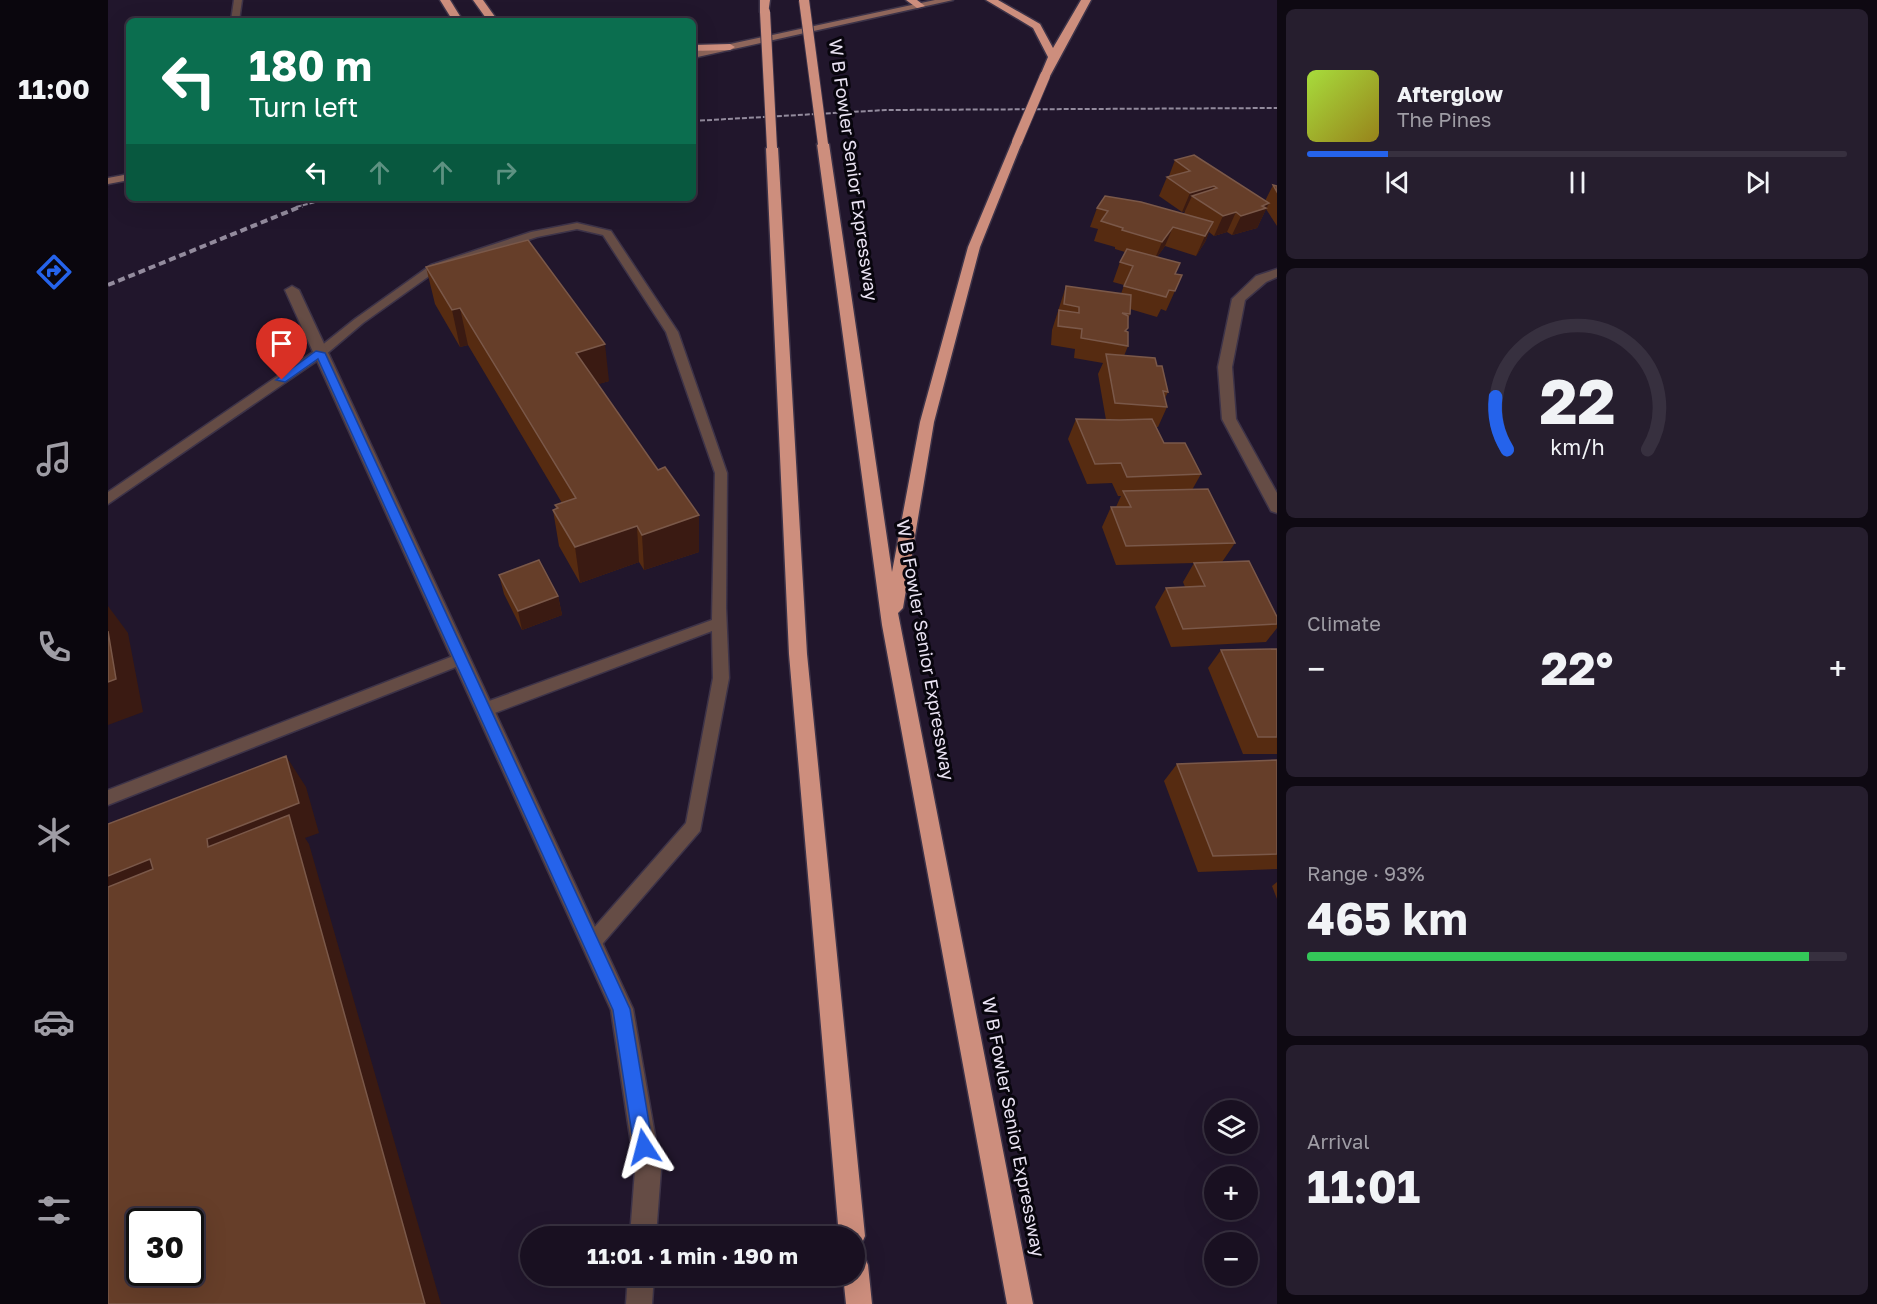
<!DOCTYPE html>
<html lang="en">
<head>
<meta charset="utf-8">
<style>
	:root { --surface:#191021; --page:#261e2e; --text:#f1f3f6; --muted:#9f9da5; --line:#37303f; --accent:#2563eb }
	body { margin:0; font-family:"Golos Text",sans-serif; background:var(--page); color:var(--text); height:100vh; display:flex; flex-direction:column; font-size:22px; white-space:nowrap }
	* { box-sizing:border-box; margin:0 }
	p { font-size:20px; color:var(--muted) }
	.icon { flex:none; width:33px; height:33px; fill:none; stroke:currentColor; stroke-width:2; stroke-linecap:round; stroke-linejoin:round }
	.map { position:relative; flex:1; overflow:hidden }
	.panel { display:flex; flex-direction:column; gap:9px; padding:9px; background:#0e0912; width:600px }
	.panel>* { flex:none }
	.banner { position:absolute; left:18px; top:18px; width:570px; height:183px; border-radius:9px; box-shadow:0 6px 24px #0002,0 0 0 2px var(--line); background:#0b6e4f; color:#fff; overflow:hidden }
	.tools { position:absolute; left:1096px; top:1100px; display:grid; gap:12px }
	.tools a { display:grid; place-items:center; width:54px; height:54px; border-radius:50%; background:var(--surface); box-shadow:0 6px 24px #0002,0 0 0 2px var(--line); font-size:30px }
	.speed { position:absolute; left:18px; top:1208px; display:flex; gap:12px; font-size:30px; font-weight:700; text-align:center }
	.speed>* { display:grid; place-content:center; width:78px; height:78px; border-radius:50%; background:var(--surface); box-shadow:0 6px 24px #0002,0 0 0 2px var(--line); line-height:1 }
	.speed .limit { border:3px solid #111; border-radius:9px; background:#fff; color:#111 }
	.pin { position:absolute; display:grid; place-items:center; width:51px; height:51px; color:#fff; margin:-62px -26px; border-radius:50% 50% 50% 0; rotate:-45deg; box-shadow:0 0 6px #0007 }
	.pin .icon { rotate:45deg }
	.me { position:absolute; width:66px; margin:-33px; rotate:351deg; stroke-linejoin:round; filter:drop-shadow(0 0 4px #0008) }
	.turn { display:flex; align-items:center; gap:21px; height:126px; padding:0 24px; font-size:27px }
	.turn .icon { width:78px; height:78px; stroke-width:2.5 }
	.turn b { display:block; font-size:42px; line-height:51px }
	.lanes { display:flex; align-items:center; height:57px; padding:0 24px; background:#0003; justify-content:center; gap:30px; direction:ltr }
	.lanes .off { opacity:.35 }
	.big { font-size:45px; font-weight:700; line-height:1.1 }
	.panel .card { flex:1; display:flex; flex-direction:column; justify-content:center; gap:9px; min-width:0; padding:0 21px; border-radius:9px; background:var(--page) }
	.panel .dial { align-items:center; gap:0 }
	.dial svg { height:156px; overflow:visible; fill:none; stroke:var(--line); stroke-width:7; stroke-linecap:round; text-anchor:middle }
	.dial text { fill:var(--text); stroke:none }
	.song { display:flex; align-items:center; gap:18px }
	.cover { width:72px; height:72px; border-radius:9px; background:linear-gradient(135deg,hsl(80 70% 55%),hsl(50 70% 35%)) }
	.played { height:6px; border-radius:3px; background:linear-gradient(90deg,var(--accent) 15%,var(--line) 15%) }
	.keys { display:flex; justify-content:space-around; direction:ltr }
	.heat { display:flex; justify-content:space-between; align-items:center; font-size:33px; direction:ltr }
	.charge { height:9px; border-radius:4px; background:linear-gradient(90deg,#34c759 93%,var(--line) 0) }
	.trip { position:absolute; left:412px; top:1226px; width:345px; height:60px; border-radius:30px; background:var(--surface); box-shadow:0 6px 24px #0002,0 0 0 2px var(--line); font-weight:700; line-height:60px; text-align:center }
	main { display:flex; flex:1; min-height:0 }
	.tab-bar { display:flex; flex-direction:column; width:108px; justify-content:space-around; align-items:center; background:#0a060d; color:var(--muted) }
	.tab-bar .icon { width:42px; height:42px }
	.tab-bar .current { color:var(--accent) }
	.tab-bar b { font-size:27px; color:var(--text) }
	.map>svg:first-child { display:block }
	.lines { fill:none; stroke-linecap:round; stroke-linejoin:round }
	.lane-casing { stroke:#3d3348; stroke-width:3 }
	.street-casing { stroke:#3d3348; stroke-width:3 }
	.secondary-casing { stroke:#3d3348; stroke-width:3 }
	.highway-casing { stroke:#3d3348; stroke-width:3 }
	.lane { fill:#654c45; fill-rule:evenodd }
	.street { fill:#654c45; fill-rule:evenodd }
	.secondary { fill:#8f665b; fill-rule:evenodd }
	.highway { fill:#cd8e7d; fill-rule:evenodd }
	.rail-far1 { stroke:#938b9d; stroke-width:2; stroke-dasharray:5 2; stroke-linecap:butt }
	.rail { stroke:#938b9d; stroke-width:4; stroke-dasharray:7 4; stroke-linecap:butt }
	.highway-bridge-casing { stroke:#3d3348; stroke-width:12; stroke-linecap:butt }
	.highway-bridge { stroke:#cd8e7d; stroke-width:10 }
	.wall { fill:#562b11 }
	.shaded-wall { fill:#3a1a12 }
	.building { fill:#663e29; stroke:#7a5849; stroke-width:1.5; fill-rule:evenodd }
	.route { fill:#2563eb; stroke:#184099; stroke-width:1.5 }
	.labels { text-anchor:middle; stroke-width:6; stroke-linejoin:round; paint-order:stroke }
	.street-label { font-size:18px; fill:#e9e2f2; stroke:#08050d }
</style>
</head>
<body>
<main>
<nav class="tab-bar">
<b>11:00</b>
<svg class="icon current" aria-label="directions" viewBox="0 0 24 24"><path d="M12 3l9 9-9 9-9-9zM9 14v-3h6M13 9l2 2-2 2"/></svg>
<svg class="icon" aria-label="music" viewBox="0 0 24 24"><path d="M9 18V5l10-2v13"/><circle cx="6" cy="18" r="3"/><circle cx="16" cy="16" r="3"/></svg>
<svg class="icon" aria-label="phone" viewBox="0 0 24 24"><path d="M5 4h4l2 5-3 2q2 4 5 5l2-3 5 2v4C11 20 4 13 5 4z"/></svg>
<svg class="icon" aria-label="climate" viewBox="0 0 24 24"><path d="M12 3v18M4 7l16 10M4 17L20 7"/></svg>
<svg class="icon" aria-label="car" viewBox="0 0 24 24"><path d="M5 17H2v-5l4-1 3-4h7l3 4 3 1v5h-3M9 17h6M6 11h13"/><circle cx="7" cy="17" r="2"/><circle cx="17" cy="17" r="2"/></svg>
<svg class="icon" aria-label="filters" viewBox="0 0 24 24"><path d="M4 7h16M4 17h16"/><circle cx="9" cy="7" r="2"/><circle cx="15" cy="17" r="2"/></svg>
</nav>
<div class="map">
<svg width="1169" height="1304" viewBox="0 0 1169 1304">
	<rect width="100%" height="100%" fill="#21162c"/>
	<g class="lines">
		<g class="lane-casing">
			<g id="lane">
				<path d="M126 0H134L131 21H123Z"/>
				<path d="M469 223 503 231 570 332 619 473 618 608 621 678 592 831 489 950 483 953 477 950 474 944 477 938 578 823 605 678 604 631 376 717 370 715 368 710 370 705 604 620 607 473 558 332 495 235 469 229 429 237 331 269 255 323 216 356 0 504V492L208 350 247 319 323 265 423 232Z"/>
				<path d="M353 653 358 655 361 659 358 663 0 805V790Z"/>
			</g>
		</g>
		<g class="street-casing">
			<g id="street">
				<path d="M1169 269V277L1158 282 1137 300 1124 367 1128 419 1169 493V513L1163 511 1114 419 1110 367 1124 299 1148 276Z"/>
				<path d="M184 286 191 290 525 1009 553 1170 548 1236H522L527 1170 503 1010 177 290Z"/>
				<path d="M520 1275H546L544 1304H518Z"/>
			</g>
		</g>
		<g class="secondary-casing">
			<g id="secondary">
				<path d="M827 0H845L585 58V52Z"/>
				<path d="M21 174V180L0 184V178Z"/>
			</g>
		</g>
		<g class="highway-casing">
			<g id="highway">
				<path d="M332 0H342L355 21H345Z"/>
				<path d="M365 0H375L390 21H380Z"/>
				<path d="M652 0H662L660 14 652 12Z"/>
				<path d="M798 0H809L817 6 809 8Z"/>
				<path d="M878 0H890L932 24 945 48 973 0H983L942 76 937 79 932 76 940 57 925 28Z"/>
				<path d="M585 45 622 44 627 47 622 50 585 51Z"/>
				<path d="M909 139 914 142 872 247 826 422 795 608 790 613 925 1304H899L774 625 709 144 715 141 721 144 784 572 812 422 860 247 904 142Z"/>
				<path d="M664 145 670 148 699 654 757 1236 753 1245 747 1248V1236H731L681 654 658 148Z"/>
				<path d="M747 1252 756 1256 760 1265 764 1304H738L735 1275H747Z"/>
			</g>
		</g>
		<use href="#lane" class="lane"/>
		<use href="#street" class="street"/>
		<use href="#secondary" class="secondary"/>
		<use href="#highway" class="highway"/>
		<g class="rail-far1">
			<path d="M585 121 778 110 1169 108"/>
			<path d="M188 207 223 198"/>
		</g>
		<path class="rail" d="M0 285 194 206"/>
		<g class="highway-bridge-casing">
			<g id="highway-bridge">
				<path d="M696 0 715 144"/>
				<path d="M657 12 664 148"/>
				<path d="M909 142 937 76"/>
			</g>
		</g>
		<use href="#highway-bridge" class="highway-bridge"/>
	</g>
	<g class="wall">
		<path d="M1067 160 1157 201 1165 185 1169 186V226L1158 209 1149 228 1124 235 1119 232 1106 236 1101 232 1097 242 1088 256 1057 246 1049 257 1067 274 1074 275 1058 311 1053 309 1049 317 1022 309V314L1020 320 1018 331 1020 346 1016 356 1049 366 1060 392 1057 398 1059 407 1050 427H1048L1056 443 1093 474 1084 490 1127 543 1114 562 1169 617V628L1158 642 1063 647 1047 607 1058 588 1077 587 1075 582 1086 563 1008 565 994 527 1003 507H1008L1013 496H1010L1004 483 979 484 960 439 968 419 998 420 990 374 995 363 966 358 967 349 943 345 944 330 958 286 1013 294 1016 285 1005 282 1012 262 1017 252 1007 249V247L986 241 990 229 982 227 989 208 1076 214 1077 211 1074 212 1051 196 1059 177 1061 176Z"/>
		<path d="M318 267 501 381 490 384 550 470 591 515V552L536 570 531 562 472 583 451 546 445 510 448 509 447 505 454 503 360 345 352 347 327 304Z"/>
		<path d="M391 575 450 596 454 615 414 630 396 594Z"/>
		<path d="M1169 649V754H1135L1100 668 1113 650Z"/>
		<path d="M1169 760V869L1090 872 1056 781 1069 764Z"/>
		<path d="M1169 882V899L1164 886Z"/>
	</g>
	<g class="shaded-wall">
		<path d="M1106 186 1098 205 1084 196 1077 211 1074 212 1082 193Z"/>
		<path d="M1161 203 1149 228 1124 235 1133 216 1154 206Z"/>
		<path d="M1128 212 1119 232 1106 236 1115 216Z"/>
		<path d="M1105 222 1097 242 1088 256 1097 236Z"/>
		<path d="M1065 227 1057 246 1046 261 1054 242Z"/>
		<path d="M352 308 360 345 352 347 344 310Z"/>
		<path d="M497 344 501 381 472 390 468 353Z"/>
		<path d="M591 515V552L536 570 534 535Z"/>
		<path d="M529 526 531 562 472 583 467 547Z"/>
		<path d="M450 596 454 615 414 630 410 611Z"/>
		<path d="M0 606 20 633 35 712 0 725Z"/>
		<path d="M178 756 198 787 211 833 197 838 201 844 333 1304H317L100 847 99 839Z"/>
		<path d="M42 859 71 888 0 916V876Z"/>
	</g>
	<g class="building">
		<path d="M1086 155 1161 203 1154 206 1158 208 1133 216 1128 212 1115 216 1084 196 1109 188 1106 186 1082 193 1059 177 1082 171 1067 160Z"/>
		<path d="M1165 185 1169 186V192Z"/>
		<path d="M997 196 1033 202 1105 222 1097 236 1065 227 1054 242 1014 230 1015 228 993 221 1000 211 989 208Z"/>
		<path d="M420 240 497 344 468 353 550 470 557 467 591 515 534 535 529 526 467 547 445 510 450 508 447 505 468 498 352 308 344 310 318 267Z"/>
		<path d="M1019 249 1072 263 1067 274 1074 275 1067 291 1061 290 1058 297 1016 286 1025 266 1012 262Z"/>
		<path d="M958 286 1023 295 1022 314 1014 313 1020 316V328L1017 331 1020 332V346L973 338 974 329 950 326 951 310 971 313V307L956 304Z"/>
		<path d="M998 354 1047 358 1049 366H1054L1060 392 1055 391 1059 407 1007 403Z"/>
		<path d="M968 419 1012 420 1044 419 1056 443H1077L1093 474 1019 477 1013 463 987 464Z"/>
		<path d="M1100 489 1127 543 1018 546 1003 507H1023L1015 491Z"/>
		<path d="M431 560 450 596 410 611 391 575Z"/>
		<path d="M1141 561 1169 617V624L1075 629 1058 588 1097 586 1086 563Z"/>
		<path d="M0 631 8 679 0 682Z"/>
		<path d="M1169 649V737H1150L1113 650Z"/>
		<path d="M178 756 191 803 99 839 100 847 181 815 317 1304H0V887L45 869 42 859 0 876V824ZM32 1221H82V1272H32Z"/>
		<path d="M1169 760V854L1105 856 1069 764Z"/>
	</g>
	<path class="route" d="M208 351 217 353 522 1009 545 1147 542 1154 536 1156 529 1154 526 1147 505 1010 210 359 177 382 168 380Z"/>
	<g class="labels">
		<g class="street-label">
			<text transform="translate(745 170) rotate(82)" y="6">W B Fowler Senior Expressway</text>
			<text transform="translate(817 650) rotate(80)" y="6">W B Fowler Senior Expressway</text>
			<text transform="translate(905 1127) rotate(79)" y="6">W B Fowler Senior Expressway</text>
		</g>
	</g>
</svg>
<div class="tools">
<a><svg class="icon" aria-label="layers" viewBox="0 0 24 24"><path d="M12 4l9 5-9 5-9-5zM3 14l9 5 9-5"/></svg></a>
<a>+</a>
<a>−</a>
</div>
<div class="speed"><div class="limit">30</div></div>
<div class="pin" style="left:174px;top:380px;background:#d93025"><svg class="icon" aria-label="arrive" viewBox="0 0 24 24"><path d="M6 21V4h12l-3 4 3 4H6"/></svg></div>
<svg class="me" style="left:536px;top:1147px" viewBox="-20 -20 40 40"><path d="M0-17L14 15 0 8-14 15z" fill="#2563eb" stroke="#fff" stroke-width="4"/></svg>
<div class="trip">11:01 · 1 min · 190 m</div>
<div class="banner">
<div class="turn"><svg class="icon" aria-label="left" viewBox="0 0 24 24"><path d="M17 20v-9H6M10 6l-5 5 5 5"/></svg><div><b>180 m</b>Turn left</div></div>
<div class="lanes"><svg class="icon" aria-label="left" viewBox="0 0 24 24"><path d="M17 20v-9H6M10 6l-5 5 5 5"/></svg><svg class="icon off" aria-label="ahead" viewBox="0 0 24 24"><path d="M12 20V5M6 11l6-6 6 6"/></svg><svg class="icon off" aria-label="ahead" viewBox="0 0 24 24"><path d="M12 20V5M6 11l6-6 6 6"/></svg><svg class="icon off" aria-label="right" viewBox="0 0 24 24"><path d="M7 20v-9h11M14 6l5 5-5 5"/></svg></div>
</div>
</div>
<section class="panel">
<div class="card">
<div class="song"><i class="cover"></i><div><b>Afterglow</b><p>The Pines</p></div></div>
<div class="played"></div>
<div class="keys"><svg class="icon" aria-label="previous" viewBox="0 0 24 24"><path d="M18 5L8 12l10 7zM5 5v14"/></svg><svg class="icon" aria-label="pause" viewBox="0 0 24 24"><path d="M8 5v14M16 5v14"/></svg><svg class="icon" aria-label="next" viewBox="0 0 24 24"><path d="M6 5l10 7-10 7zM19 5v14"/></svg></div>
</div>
<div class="card dial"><svg viewBox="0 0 100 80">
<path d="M14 69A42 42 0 1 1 86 69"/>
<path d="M14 69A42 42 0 0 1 8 42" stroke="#2563eb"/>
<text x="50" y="56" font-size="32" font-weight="700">22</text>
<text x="50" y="72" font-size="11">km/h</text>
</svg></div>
<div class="card"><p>Climate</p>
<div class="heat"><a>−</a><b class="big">22°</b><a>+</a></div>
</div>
<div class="card"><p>Range · 93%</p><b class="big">465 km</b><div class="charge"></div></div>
<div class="card"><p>Arrival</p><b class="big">11:01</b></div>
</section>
</main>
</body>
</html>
